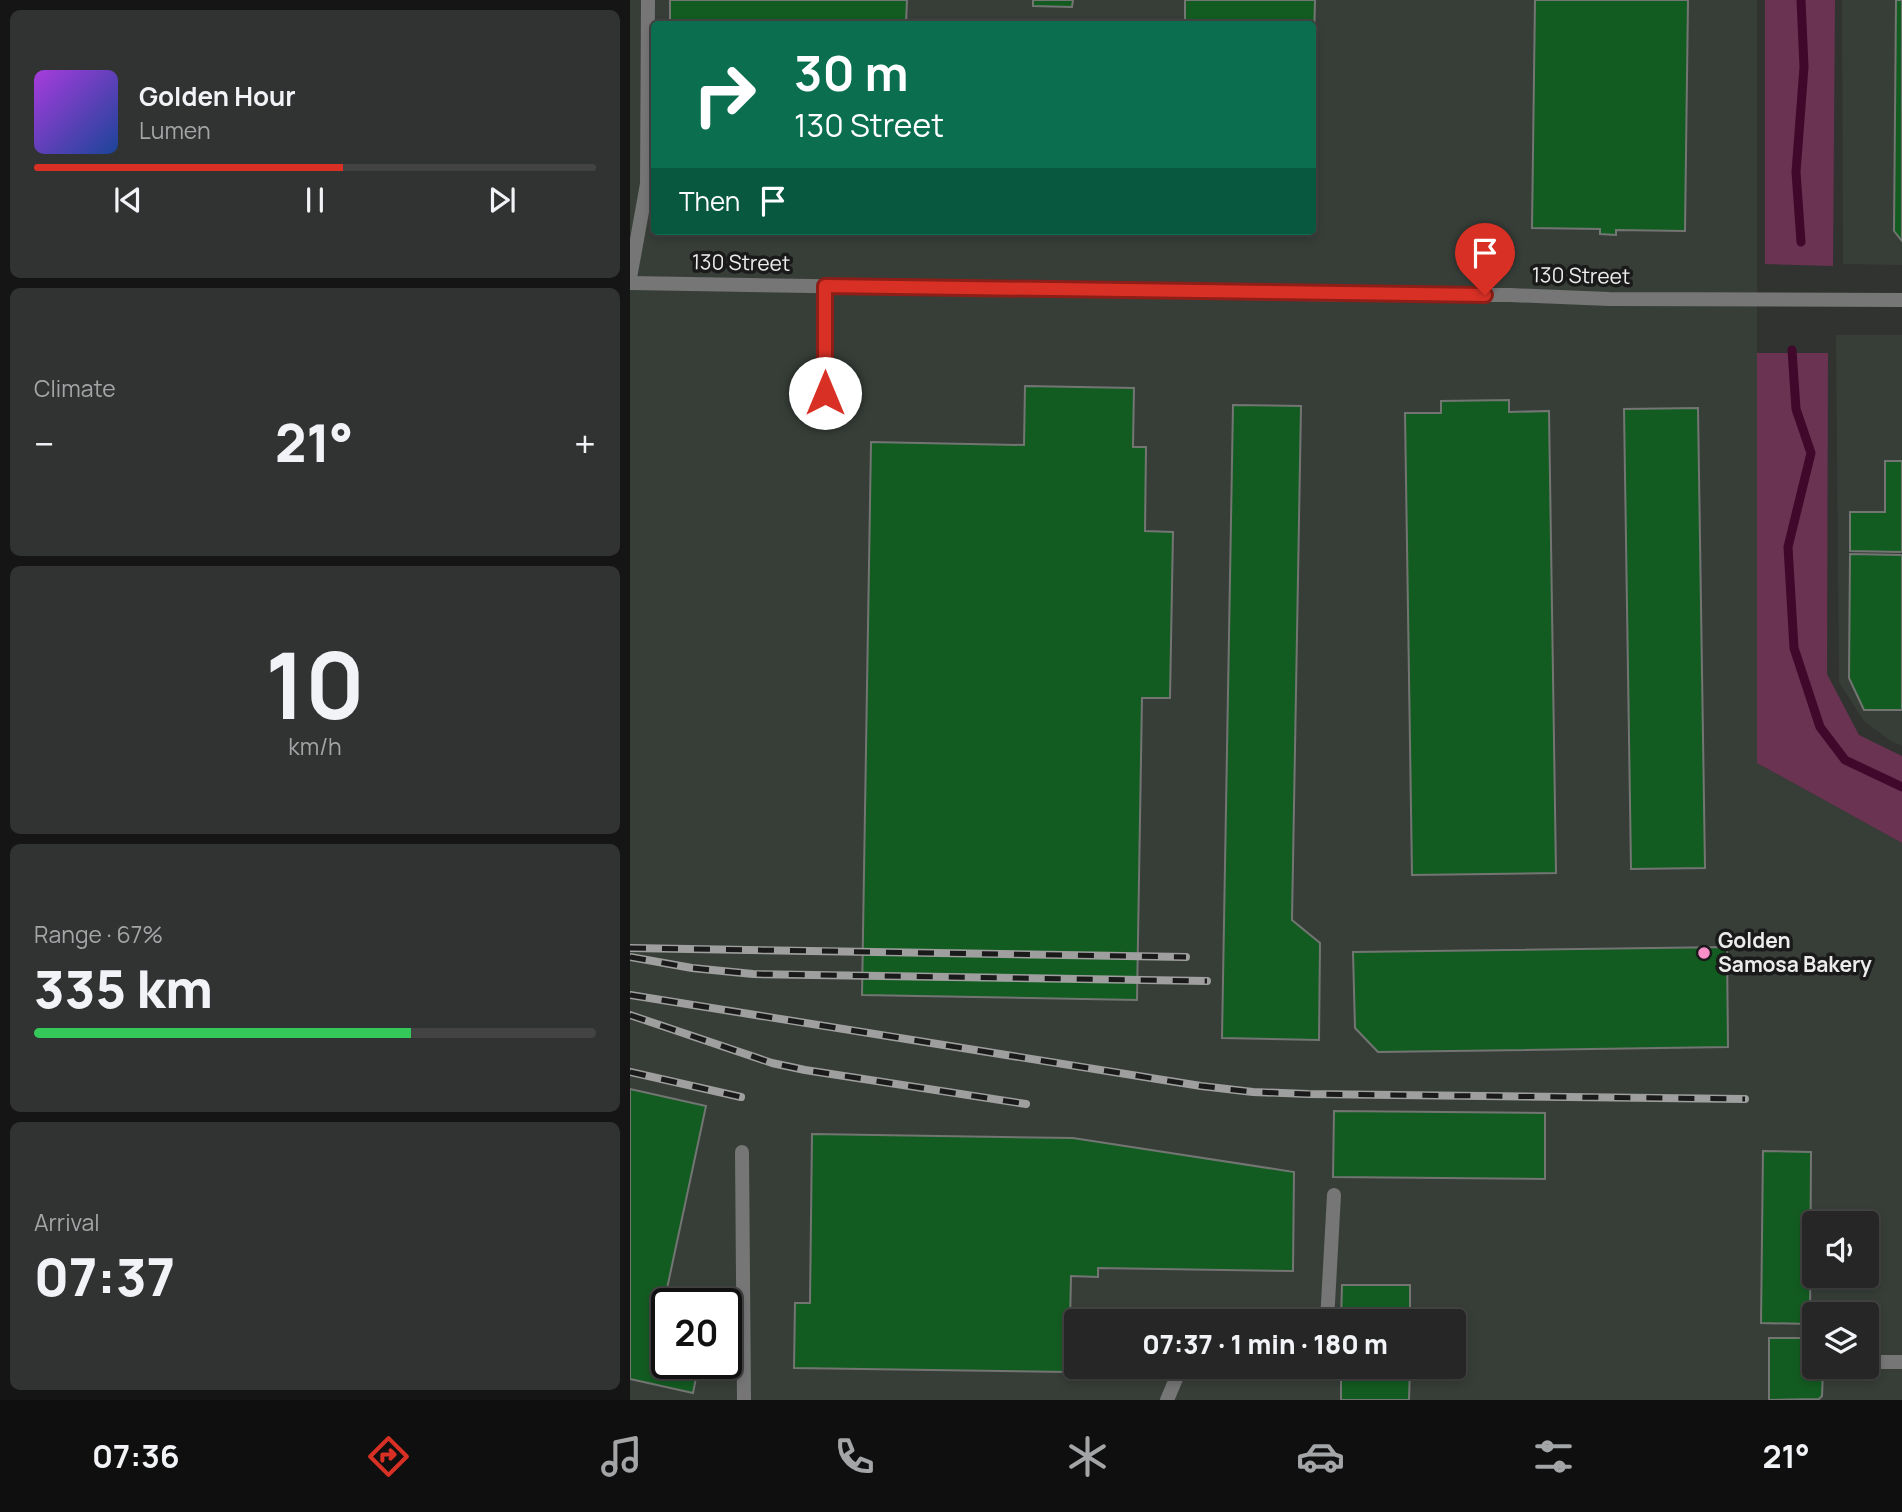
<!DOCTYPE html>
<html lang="en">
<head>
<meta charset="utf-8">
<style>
	:root { --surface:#252625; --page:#313232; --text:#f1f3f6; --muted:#a3a5a7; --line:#424342; --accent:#d93025 }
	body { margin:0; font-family:Manrope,sans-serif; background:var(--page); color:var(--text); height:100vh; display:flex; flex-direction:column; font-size:26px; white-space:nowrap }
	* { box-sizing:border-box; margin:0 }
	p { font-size:23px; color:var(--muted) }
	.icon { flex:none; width:38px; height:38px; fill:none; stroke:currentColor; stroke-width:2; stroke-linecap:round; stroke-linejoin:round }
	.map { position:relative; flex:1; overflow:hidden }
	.sheet { display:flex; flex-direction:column; gap:10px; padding:10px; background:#141514; width:630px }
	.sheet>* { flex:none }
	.banner { position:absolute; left:21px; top:21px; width:665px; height:214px; border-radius:7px; box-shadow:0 4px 10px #0003,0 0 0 2px var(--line); background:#0b6e4f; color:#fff; overflow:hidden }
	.tools { position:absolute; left:1172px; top:1211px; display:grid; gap:14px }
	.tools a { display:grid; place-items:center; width:77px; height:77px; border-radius:7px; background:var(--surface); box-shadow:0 4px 10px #0003,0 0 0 2px var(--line); font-size:35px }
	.speed { position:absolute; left:21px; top:1288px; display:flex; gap:14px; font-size:35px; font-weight:700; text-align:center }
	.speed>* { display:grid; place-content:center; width:91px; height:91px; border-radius:50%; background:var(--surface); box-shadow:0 4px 10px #0003,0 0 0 2px var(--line); line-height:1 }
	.speed .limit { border:4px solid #111; border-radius:10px; background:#fff; color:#111 }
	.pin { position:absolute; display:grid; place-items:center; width:60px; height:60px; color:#fff; margin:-72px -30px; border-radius:50% 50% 50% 0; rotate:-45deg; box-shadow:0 0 7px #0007 }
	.pin .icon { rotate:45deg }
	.me { position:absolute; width:77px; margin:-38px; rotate:0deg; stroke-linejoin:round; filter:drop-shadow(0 0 5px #0008) }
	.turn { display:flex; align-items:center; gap:24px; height:147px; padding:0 28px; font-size:32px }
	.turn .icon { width:91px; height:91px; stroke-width:2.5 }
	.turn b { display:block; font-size:49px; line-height:60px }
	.then { display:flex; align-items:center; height:66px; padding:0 28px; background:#0003; gap:14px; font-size:26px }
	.big { font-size:52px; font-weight:800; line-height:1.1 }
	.sheet .tile { flex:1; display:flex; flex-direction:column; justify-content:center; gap:10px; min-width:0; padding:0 24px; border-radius:10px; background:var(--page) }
	.sheet .dial { align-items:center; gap:0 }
	.dial b { font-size:91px; line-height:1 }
	.song { display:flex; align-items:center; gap:21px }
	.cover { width:84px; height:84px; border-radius:10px; background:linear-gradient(135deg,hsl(280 70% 55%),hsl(220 70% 35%)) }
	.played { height:7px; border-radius:4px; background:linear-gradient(90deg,var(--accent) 55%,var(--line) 55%) }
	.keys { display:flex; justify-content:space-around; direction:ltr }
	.heat { display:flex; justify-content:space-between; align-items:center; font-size:38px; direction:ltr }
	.charge { height:10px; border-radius:5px; background:linear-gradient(90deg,#34c759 67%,var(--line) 0) }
	.trip { position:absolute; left:434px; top:1309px; width:402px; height:70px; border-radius:7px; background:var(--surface); box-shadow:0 4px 10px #0003,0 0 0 2px var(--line); font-weight:800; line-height:70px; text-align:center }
	.dock { display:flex; height:112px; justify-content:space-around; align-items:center; background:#0f0f0f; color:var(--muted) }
	.dock .icon { width:49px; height:49px }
	.dock .current { color:var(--accent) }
	.dock b { font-size:32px; color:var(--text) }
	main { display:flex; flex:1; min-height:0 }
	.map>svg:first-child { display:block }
	.built { fill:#373e38; fill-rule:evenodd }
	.green { fill:#693351 }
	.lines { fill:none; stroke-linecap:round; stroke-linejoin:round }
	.stream { stroke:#40082b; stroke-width:9 }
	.building { fill:#135c21; stroke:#737573; stroke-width:2 }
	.lane { stroke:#757675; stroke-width:14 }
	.street { stroke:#757675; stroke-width:14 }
	.rail-casing { stroke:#9e9f9e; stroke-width:8 }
	.rail { stroke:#191a19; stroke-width:5; stroke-dasharray:16; stroke-linecap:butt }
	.route-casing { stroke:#8d1f18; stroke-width:18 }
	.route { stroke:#d93025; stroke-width:12 }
	.poi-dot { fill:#f98fc8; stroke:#191a19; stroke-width:2.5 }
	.labels { text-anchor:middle; stroke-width:7; stroke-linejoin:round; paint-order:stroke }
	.street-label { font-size:21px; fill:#ebeceb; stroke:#191a19 }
	.poi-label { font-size:21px; font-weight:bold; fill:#ebeceb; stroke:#191a19; text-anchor:start }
</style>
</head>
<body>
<main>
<section class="sheet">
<div class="tile">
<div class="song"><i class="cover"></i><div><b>Golden Hour</b><p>Lumen</p></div></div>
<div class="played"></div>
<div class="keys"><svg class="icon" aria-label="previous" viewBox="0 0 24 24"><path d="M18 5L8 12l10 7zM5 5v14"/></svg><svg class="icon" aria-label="pause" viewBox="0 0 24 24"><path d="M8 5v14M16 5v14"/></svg><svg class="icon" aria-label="next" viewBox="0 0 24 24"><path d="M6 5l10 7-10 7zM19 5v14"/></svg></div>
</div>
<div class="tile"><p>Climate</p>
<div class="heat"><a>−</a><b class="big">21°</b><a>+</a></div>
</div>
<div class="tile dial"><b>10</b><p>km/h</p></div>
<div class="tile"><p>Range · 67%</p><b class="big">335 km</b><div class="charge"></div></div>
<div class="tile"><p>Arrival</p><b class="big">07:37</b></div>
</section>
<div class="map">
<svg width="1272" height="1400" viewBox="0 0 1272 1400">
	<rect width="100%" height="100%" fill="#313331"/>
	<g class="built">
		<path d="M0 0H1127V763L1272 843V1400H0ZM24 24H682V231H24ZM1185 1223H1237V1276H1185ZM37 1304H96V1363H37ZM1185 1314H1237V1367H1185ZM446 1321H824V1367H446Z"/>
		<path d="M1212 0H1272V265L1213 264Z"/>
		<path d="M1206 335H1272V746L1261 741 1234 721 1209 682Z"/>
	</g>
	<g class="green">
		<path d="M1135 0H1205L1203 266 1135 264Z"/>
		<path d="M1127 353H1198L1197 674 1229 735 1272 756V843L1127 763Z"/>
	</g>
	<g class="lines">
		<g class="stream">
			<path d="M1171 242 1166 172 1174 67 1171 0"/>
			<path d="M1162 350 1166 409 1181 453 1158 547 1164 648 1190 727 1215 760 1272 787"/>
		</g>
	</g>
	<g class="building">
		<path d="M40 0H277L276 24H40Z"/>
		<path d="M403 0H443L442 7 403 6Z"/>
		<path d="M555 0H685L682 124V24H555Z"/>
		<path d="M905 0H1058L1055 231 986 230V235L970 234V229L902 228Z"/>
		<path d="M1266 0H1272V241L1264 231Z"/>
		<path d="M395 386 504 388 503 447H516L515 531 543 532 540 698H512L507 1000 232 995 241 442 394 445Z"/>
		<path d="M879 400V412L919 411 926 873 782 875 775 413H811V401Z"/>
		<path d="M603 405 671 406 662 920 690 943 689 1040 592 1038Z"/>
		<path d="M1068 408 1075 868 1001 869 994 409Z"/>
		<path d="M1255 461H1272V552L1220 551V512H1255Z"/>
		<path d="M1220 554 1272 555V710H1234L1219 678Z"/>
		<path d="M1097 947 1098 1047 748 1052 725 1028 723 952Z"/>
		<path d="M0 1089 76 1106 35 1298 61 1304H37V1363H69L63 1393 0 1379Z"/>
		<path d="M704 1111 915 1113V1179L703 1177Z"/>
		<path d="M182 1134 443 1138 664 1172 663 1271 468 1268V1277L441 1276 439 1372 164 1368 165 1303H180Z"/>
		<path d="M1133 1151 1181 1152 1180 1324 1131 1323Z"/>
		<path d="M712 1285H780V1321H711Z"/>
		<path d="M1139 1338H1185V1367H1212V1371H1193L1192 1396 1189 1399 1139 1400Z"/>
		<path d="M711 1367H780L779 1400H711Z"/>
	</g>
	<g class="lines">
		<g class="lane">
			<path d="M0 278 17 184 18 0"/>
			<path d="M195 286V393"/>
			<path d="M112 1152 114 1400"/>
			<path d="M697 1321 704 1195"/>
			<path d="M1237 1362H1272"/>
			<path d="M537 1400 551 1367"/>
		</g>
		<path class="street" d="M0 283 732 295H880L979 299 1272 300"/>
		<g class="rail-casing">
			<g id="rail">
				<path d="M0 948 556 957"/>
				<path d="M0 957 62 968 123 974 577 981"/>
				<path d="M0 995 571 1086 623 1092 678 1094 1115 1099"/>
				<path d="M0 1015 142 1063 175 1070 396 1104"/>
				<path d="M0 1072 111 1097"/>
			</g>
		</g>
		<use href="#rail" class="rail"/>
	</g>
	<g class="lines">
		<g class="route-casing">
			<path id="route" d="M195 393V286L855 295"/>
		</g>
		<use href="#route" class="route"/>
	</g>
	<circle class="poi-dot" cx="1074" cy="953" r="7"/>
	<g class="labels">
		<g class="street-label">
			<text transform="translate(111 263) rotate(1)" y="7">130 Street</text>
			<text transform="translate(951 276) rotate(1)" y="7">130 Street</text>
		</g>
		<g class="poi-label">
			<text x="1088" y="948">Golden<tspan x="1088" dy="24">Samosa Bakery</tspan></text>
		</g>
	</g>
</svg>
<div class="tools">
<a><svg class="icon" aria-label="sound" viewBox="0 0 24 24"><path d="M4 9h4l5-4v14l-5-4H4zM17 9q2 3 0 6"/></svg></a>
<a><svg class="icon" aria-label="layers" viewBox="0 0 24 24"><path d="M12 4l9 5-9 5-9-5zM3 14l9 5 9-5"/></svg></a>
</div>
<div class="speed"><div class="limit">20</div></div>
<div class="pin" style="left:855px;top:295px;background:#d93025"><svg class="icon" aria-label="arrive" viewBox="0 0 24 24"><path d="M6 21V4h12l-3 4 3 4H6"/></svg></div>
<svg class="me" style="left:195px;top:393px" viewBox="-20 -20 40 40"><circle r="19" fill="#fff"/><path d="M0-13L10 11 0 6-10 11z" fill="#d93025"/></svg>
<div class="trip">07:37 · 1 min · 180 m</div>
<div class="banner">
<div class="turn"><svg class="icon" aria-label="right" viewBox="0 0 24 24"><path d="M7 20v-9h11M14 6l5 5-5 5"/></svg><div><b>30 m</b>130 Street</div></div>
<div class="then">Then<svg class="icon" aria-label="arrive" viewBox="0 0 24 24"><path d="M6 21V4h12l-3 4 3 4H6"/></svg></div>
</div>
</div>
</main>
<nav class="dock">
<b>07:36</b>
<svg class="icon current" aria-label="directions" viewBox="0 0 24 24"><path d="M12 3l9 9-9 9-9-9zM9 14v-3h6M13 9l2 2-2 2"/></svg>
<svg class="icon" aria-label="music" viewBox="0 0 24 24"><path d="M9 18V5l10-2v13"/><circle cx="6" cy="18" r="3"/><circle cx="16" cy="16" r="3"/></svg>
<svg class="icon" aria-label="phone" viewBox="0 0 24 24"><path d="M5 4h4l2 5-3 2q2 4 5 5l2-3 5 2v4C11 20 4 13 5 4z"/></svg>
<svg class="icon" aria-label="climate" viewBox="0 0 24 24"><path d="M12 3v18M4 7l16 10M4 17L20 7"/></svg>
<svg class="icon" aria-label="car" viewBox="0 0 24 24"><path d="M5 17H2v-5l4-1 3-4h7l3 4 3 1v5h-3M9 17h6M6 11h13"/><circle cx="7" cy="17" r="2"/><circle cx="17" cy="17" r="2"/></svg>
<svg class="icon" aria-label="filters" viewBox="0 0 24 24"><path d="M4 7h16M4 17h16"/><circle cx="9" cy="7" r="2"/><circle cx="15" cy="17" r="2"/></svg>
<b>21°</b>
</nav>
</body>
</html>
